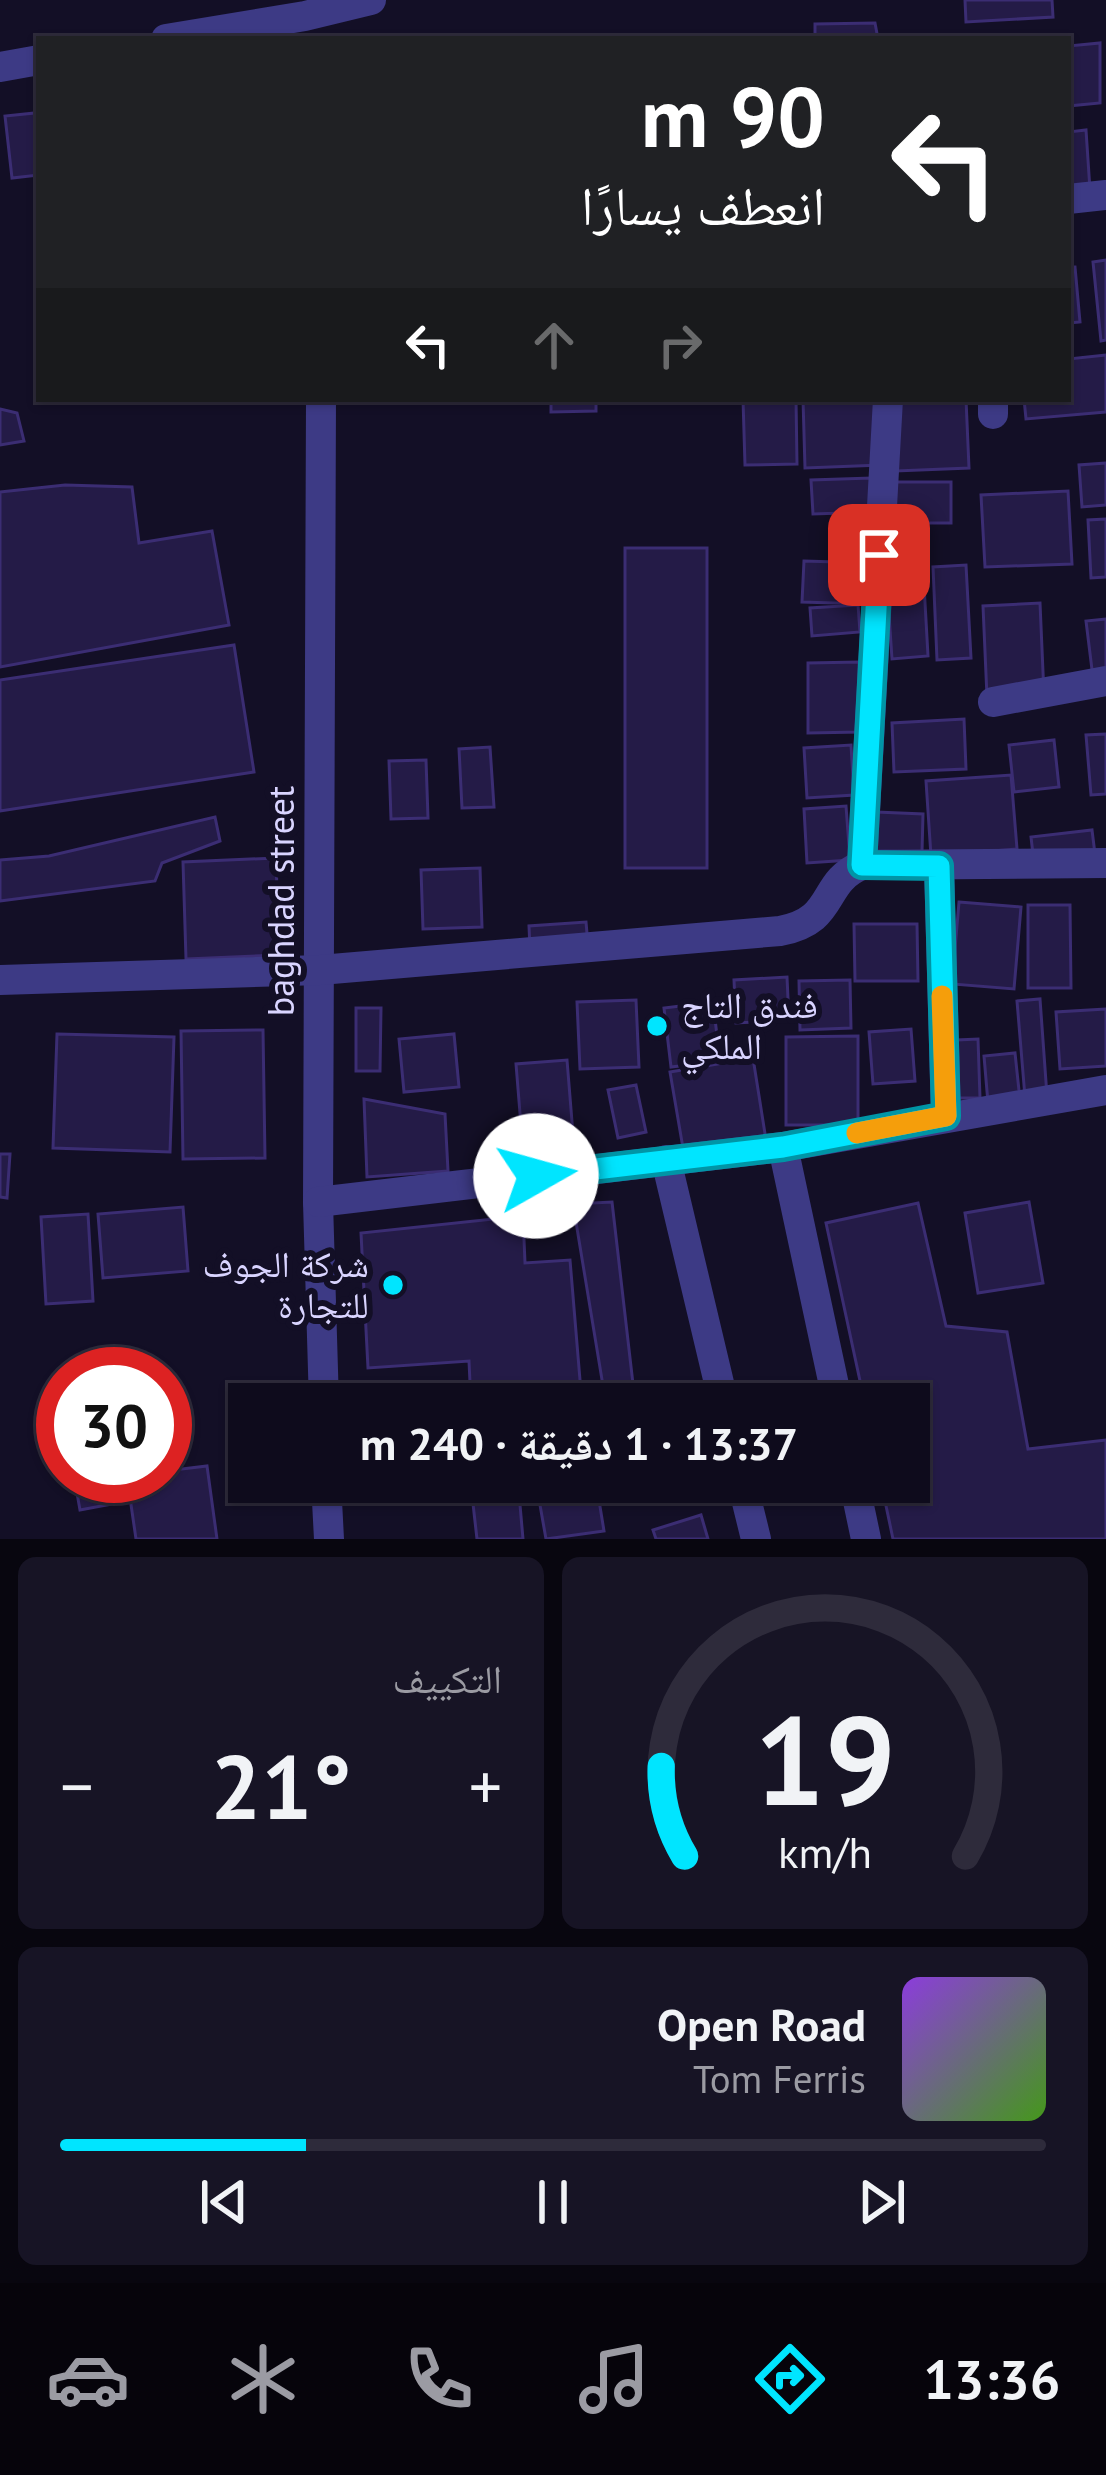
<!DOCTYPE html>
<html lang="ar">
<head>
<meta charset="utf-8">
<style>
	:root { --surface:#0e0b1c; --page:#171425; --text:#f1f3f6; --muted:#9b9ba3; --line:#2e2b3b; --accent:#00e5ff }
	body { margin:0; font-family:"PT Sans","Noto Naskh Arabic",sans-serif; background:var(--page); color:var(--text); direction:rtl; height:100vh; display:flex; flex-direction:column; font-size:45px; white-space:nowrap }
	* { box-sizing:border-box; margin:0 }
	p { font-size:39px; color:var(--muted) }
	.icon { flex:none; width:66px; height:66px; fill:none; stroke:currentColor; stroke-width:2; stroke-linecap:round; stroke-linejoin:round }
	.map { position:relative; height:1539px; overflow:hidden; direction:ltr }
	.details { display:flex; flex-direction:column; gap:18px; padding:18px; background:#08060f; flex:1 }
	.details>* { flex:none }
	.guide { position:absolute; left:36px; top:36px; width:1035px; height:366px; border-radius:0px; box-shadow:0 3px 9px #0004,0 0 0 3px var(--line); direction:rtl; background:#202124; color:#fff; overflow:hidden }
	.speed { position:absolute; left:36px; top:1347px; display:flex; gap:24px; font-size:60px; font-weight:700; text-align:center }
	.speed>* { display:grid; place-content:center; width:156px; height:156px; border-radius:50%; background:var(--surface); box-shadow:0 3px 9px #0004,0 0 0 3px var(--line); line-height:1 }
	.speed .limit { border:18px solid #d22; background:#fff; color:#111 }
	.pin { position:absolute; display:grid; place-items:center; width:102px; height:102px; color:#fff; margin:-51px; border-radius:24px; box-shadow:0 6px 18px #0006 }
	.me { position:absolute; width:132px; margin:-66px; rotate:83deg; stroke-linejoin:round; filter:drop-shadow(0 0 9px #0008) }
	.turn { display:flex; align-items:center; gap:42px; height:252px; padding:0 48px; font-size:54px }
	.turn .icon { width:156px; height:156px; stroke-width:2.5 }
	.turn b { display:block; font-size:84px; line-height:102px }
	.lanes { display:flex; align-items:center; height:114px; padding:0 48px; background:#0003; justify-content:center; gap:60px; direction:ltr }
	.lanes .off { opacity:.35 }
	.big { font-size:90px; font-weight:800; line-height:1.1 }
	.details .tile { flex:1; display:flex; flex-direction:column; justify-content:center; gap:18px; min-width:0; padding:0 42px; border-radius:18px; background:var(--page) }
	.details .dial { align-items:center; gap:0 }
	.dial svg { height:312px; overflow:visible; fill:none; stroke:var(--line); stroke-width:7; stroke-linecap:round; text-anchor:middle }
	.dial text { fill:var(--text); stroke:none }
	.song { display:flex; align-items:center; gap:36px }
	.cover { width:144px; height:144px; border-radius:18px; background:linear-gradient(135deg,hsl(270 70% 55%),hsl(100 70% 35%)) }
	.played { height:12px; border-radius:6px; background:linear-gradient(90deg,var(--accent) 25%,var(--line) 25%) }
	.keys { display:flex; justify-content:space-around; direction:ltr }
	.heat { display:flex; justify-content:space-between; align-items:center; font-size:66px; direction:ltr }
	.details .tiles { flex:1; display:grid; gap:18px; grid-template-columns:1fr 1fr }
	.tile:last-child { grid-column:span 2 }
	.trip { position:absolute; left:228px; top:1383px; width:702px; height:120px; border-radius:0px; background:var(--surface); box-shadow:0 3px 9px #0004,0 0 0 3px var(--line); font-weight:800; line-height:120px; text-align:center; direction:rtl }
	.dock { display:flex; height:192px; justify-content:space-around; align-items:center; background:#06040b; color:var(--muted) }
	.dock .icon { width:84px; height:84px }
	.dock .current { color:var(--accent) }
	.dock b { font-size:54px; color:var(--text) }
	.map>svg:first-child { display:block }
	.building { fill:#241b47; stroke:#3b2d73; stroke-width:3 }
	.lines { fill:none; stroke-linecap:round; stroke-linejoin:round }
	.minor { stroke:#3d3a85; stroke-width:30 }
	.route-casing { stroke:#0095a6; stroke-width:30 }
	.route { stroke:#00e5ff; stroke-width:21 }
	.slow { stroke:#f59e0b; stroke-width:21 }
	.poi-dot { fill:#00e5ff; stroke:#130f26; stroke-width:4.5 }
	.labels { text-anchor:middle; stroke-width:12; stroke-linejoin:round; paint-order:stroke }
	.street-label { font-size:36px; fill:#d9d4ff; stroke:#130f26 }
	.poi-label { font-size:36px; fill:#d9d4ff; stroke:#130f26; text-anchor:start }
</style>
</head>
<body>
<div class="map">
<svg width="1106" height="1539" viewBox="0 0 1106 1539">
	<rect width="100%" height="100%" fill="#130f26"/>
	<g class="building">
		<path d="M965 0H1052L1053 17 966 22Z"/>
		<path d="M875 23 878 39H815V24Z"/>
		<path d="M1100 43V103L1068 106V46Z"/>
		<path d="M35 113 39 175 12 178 5 116Z"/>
		<path d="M1086 130 1090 190 1068 192V132Z"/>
		<path d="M1106 260V340L1101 341 1093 262Z"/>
		<path d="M1068 267H1075L1080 322 1068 323Z"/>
		<path d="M1106 355V412L1026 419 1024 399H1068V359Z"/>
		<path d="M551 399H596V411L551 412Z"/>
		<path d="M743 399H796L797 464 745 465Z"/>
		<path d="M803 399H879L881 465 805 468Z"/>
		<path d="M894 399H966L969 468 896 471Z"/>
		<path d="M0 409 17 413 24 441 0 445Z"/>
		<path d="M1106 463V505L1082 507 1079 465Z"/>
		<path d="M871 478 873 512 813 514 811 480Z"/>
		<rect x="889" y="482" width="62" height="41"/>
		<path d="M65 485 132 487 139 543 212 531 229 625 0 667V492Z"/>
		<path d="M1068 491 1072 564 985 567 981 495Z"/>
		<path d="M1106 519V577L1091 578 1088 520Z"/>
		<rect x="625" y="548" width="82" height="320"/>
		<path d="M804 561 868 563 867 604 802 602Z"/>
		<path d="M966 565 971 658 937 660 933 567Z"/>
		<path d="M923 567 928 656 892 659 886 569Z"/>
		<path d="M1040 603 1044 695 987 697 983 606Z"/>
		<path d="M858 605 860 632 812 636 810 608Z"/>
		<path d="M1106 619V685L1094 686 1086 621Z"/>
		<path d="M234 645 254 772 0 811V680Z"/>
		<path d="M859 662 860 732 808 733V663Z"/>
		<path d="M964 719 966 769 894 772 892 723Z"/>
		<path d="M1106 734V794L1091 795 1086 735Z"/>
		<path d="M1054 740 1059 787 1014 792 1009 745Z"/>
		<path d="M851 745 854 795 807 798 804 748Z"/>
		<path d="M490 747 494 807 462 808 459 749Z"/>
		<path d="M426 760 428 818 391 819 389 761Z"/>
		<path d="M1011 775 1017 849 931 856 926 781Z"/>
		<path d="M846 806 850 860 807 863 804 809Z"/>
		<path d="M876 812 923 814 922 852 875 851Z"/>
		<path d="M215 817 220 841 162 863 155 881 0 901V860L49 856Z"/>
		<path d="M1092 830 1095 854 1034 863 1031 837Z"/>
		<path d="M276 858 279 955 186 959 183 862Z"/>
		<path d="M480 868 482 927 423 929 421 870Z"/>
		<path d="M959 902 1021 907 1014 989 952 984Z"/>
		<path d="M1028 905H1070L1071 988H1028Z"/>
		<path d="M586 922 588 945 530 949 529 926Z"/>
		<path d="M854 924H917L918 981H855Z"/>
		<path d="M787 977 789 1020 736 1023 734 980Z"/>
		<path d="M850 980 851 1028 800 1030 799 981Z"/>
		<path d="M1040 999 1047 1096 1025 1097 1017 1001Z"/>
		<path d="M636 1000 639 1067 580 1069 577 1002Z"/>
		<path d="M713 1002 720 1061 671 1067 664 1008Z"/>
		<path d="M356 1008H381L380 1071H356Z"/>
		<path d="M1106 1009V1066L1060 1069 1056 1012Z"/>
		<path d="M911 1029 915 1081 873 1084 869 1032Z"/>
		<path d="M263 1030 265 1158 183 1159 181 1031Z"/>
		<path d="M57 1034 174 1037 170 1152 53 1148Z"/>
		<path d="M454 1034 459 1087 404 1092 399 1039Z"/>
		<path d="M858 1036V1125H786V1037Z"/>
		<path d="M978 1039 980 1098H958L957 1040Z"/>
		<path d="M1015 1053 1020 1100 988 1103 984 1056Z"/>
		<path d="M753 1058 766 1140 684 1154 670 1072Z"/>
		<path d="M567 1060 573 1134 522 1138 516 1064Z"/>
		<path d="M636 1085 646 1132 618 1138 608 1090Z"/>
		<path d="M364 1099 445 1114 448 1171 367 1177Z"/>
		<path d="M0 1154H10L7 1198 0 1197Z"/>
		<path d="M612 1202 633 1384 679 1383 680 1404H606L573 1204Z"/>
		<path d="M1029 1202 1043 1283 978 1293 965 1213Z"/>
		<path d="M918 1203 946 1326 1007 1332 1028 1449 1106 1440V1539H893L881 1482H909V1404H865L826 1223Z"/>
		<path d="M183 1207 188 1271 103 1278 98 1214Z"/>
		<path d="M88 1214 93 1301 46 1304 41 1217Z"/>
		<path d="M523 1216 525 1263 570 1260 582 1404H471L469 1361 368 1368 361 1233Z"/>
		<path d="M207 1466 217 1539H136L127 1477 165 1476V1471Z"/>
		<path d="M74 1476H112L117 1503 80 1510Z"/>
		<path d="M369 1482H438L439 1496 370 1502Z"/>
		<path d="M518 1482 523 1539H477L471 1486Z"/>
		<path d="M569 1482H596L604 1531 546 1539 537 1488Z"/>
		<path d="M631 1482H692L694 1490 636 1504Z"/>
		<path d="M701 1515 708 1539H656L653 1530Z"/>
	</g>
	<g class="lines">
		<g class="minor">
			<path d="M166 39 305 16 371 0"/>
			<path d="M0 67 39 60"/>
			<path d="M1068 199 1106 195"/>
			<path d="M321 399 318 1202 324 1404"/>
			<path d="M993 399V414"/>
			<path d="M993 702 1106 681"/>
			<path d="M862 865 888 399"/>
			<path d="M939 866 946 1116"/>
			<path d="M0 980 320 970 780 931C838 920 819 883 862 865L1106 863"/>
			<path d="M783 1147 838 1404"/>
			<path d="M666 1160 724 1404"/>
			<path d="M318 1202 783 1147 1106 1090"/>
			<path d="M326 1482 329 1539"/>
			<path d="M742 1482 756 1539"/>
			<path d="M854 1482 866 1539"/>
		</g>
	</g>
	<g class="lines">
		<g class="route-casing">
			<path id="route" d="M536 1176 783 1147 946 1116 939 866 862 865 879 555"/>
		</g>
		<use href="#route" class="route"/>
		<path class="slow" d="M857 1133 946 1116 942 996"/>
	</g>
	<g class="poi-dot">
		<circle cx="657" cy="1026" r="12"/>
		<circle cx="393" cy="1285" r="12"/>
	</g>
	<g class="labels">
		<g class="street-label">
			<text transform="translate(281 901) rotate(-90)" y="13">baghdad street</text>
		</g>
		<g class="poi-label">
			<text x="681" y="1018">فندق التاج<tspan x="681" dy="41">الملكي</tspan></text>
			<text x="369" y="1277" text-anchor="end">شركة الجوف<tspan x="369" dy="41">للتجارة</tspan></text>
		</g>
	</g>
</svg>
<div class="speed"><div class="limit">30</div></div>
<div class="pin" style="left:879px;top:555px;background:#d93025"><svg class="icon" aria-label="arrive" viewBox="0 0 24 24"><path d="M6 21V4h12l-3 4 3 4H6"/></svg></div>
<svg class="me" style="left:536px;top:1176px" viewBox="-20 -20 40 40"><circle r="19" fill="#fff"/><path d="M0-13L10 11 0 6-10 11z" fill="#00e5ff"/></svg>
<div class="trip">13:37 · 1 دقيقة · 240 m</div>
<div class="guide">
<div class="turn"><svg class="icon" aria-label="left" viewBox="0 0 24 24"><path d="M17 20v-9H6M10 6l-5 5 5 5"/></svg><div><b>90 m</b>انعطف يسارًا</div></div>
<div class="lanes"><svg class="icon" aria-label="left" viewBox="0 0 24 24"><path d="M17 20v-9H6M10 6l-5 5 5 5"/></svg><svg class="icon off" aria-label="ahead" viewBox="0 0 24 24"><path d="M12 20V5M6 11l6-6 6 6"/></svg><svg class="icon off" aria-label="right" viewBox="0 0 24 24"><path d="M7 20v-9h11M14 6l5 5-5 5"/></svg></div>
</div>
</div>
<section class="details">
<div class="tiles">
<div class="tile dial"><svg viewBox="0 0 100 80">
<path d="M14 69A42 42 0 1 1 86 69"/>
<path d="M14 69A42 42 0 0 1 8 46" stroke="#00e5ff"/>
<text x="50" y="56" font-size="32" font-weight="700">19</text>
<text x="50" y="72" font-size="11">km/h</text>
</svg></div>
<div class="tile"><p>التكييف</p>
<div class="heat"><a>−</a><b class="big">21°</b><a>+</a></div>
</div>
<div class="tile">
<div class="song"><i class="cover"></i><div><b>Open Road</b><p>Tom Ferris</p></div></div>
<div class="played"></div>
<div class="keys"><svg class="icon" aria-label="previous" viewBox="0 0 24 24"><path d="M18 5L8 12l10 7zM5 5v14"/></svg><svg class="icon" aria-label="pause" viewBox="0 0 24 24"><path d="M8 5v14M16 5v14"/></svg><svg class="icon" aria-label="next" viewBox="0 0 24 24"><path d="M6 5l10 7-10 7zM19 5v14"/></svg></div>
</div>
</div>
</section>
<nav class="dock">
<b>13:36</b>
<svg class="icon current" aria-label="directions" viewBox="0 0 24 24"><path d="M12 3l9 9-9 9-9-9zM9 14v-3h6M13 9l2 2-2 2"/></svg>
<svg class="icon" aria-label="music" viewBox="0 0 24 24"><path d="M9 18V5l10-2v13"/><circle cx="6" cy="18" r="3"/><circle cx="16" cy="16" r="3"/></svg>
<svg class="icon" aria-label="phone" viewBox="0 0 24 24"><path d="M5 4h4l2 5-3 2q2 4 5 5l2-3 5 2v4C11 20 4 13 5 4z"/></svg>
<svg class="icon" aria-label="climate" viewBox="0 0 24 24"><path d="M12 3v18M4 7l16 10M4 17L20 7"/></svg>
<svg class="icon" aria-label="car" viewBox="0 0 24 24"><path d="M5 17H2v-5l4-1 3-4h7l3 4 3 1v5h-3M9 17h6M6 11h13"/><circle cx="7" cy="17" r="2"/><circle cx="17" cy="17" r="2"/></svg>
</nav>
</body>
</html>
